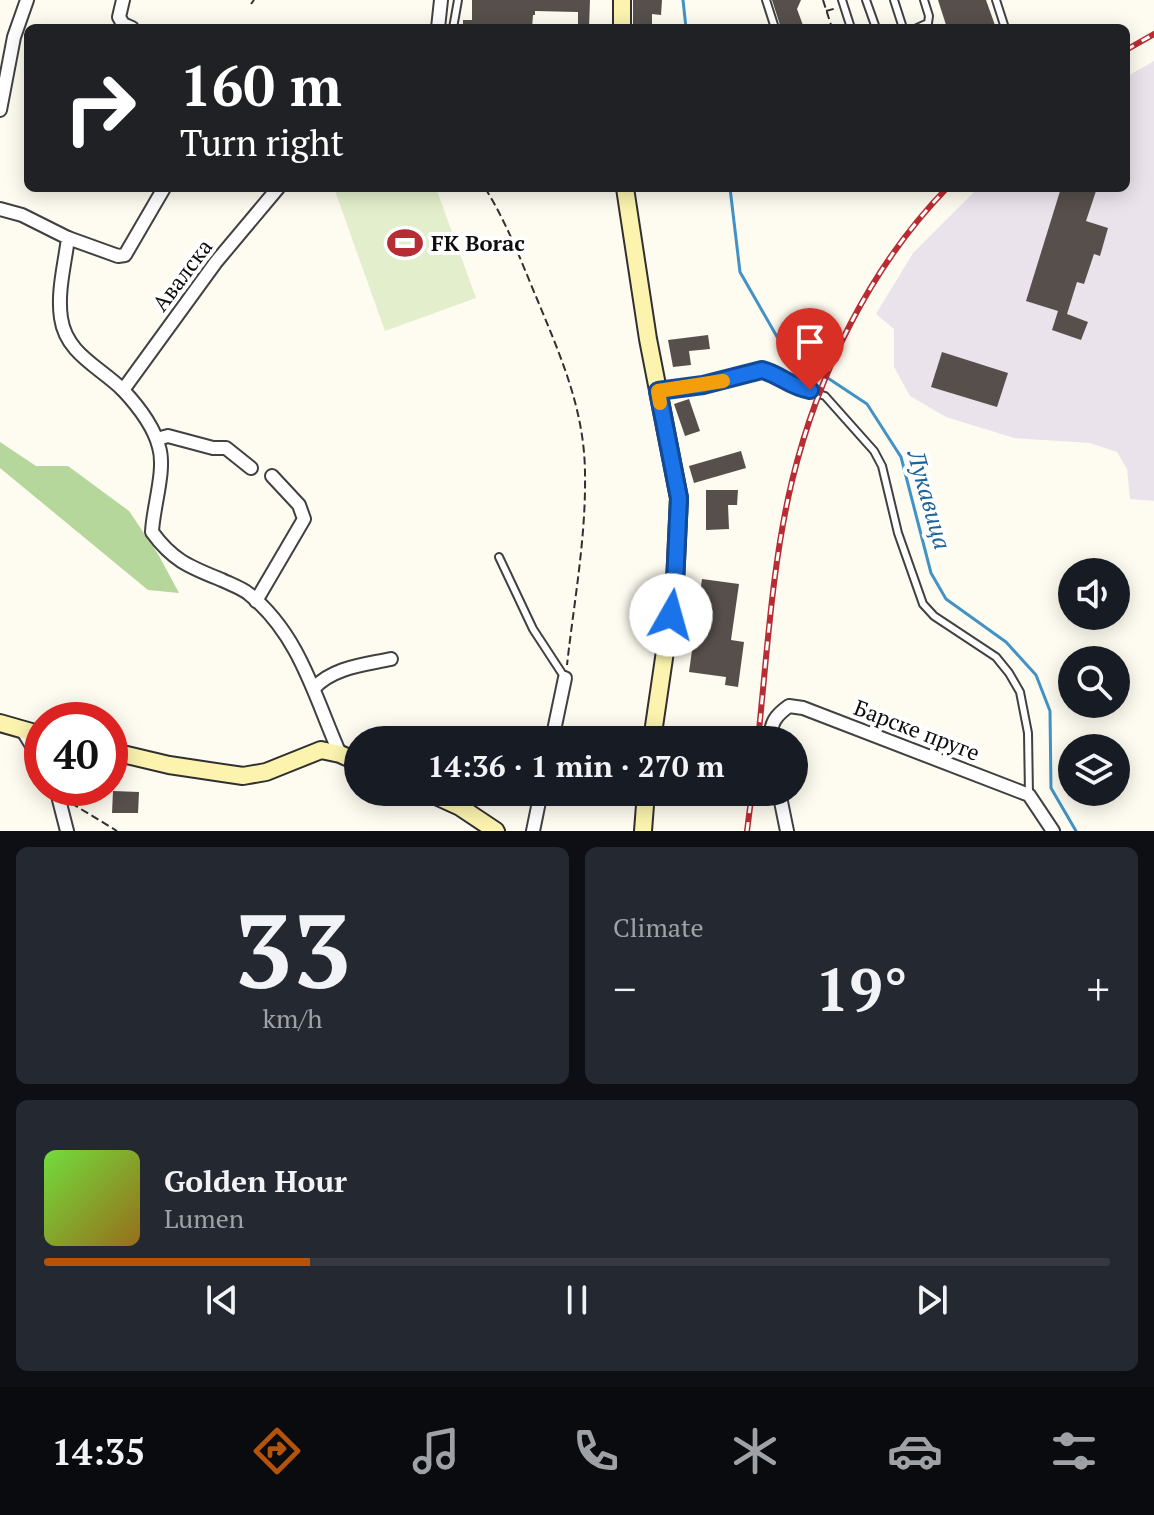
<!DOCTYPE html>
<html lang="en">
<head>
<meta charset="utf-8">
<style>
	:root { --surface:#171b24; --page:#242831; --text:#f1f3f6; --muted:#9ea1a6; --line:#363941; --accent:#b45309 }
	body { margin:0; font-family:"PT Serif",serif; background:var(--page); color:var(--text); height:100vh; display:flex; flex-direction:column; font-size:30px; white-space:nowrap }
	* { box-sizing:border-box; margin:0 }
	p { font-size:26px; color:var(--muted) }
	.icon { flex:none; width:44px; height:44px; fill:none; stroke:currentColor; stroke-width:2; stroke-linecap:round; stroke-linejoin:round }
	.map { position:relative; height:831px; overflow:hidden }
	.sheet { display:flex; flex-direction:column; gap:16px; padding:16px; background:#0d0f14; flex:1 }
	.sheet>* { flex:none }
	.banner { position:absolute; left:24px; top:24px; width:1106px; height:168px; border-radius:12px; box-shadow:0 4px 20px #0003; background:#202124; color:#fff; overflow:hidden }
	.buttons { position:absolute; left:1058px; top:558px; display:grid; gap:16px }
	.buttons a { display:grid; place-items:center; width:72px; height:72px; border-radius:50%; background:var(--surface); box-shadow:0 4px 20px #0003; font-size:40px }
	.speed { position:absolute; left:24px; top:702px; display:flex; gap:16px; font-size:40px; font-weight:700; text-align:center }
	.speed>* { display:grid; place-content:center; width:104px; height:104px; border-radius:50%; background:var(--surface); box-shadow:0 4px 20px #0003; line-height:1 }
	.speed .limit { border:12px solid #d22; background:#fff; color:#111 }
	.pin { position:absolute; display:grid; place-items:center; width:68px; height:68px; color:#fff; margin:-82px -34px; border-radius:50% 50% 50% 0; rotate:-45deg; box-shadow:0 0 8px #0007 }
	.pin .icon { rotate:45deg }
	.me { position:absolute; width:88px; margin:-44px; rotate:7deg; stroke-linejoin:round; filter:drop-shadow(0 0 6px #0008) }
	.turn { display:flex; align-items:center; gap:28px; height:168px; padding:0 24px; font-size:36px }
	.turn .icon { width:104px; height:104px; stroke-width:2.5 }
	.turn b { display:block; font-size:56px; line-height:68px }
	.big { font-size:60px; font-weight:700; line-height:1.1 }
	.sheet .widget { flex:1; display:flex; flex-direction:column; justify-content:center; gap:12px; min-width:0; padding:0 28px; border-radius:12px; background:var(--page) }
	.sheet .dial { align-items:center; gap:0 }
	.dial b { font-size:104px; line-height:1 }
	.song { display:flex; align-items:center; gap:24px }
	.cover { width:96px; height:96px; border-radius:12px; background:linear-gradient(135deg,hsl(100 70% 55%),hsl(40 70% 35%)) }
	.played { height:8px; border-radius:4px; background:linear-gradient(90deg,var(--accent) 25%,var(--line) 25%) }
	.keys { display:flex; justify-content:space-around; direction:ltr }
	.heat { display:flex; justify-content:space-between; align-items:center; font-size:44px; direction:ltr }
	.sheet .tiles { flex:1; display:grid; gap:16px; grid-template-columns:1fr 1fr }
	.widget:last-child { grid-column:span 2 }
	.trip { position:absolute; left:344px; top:726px; width:464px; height:80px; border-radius:40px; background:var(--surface); box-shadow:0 4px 20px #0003; font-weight:700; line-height:80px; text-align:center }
	.menu { display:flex; height:128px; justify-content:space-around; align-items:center; background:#090b0e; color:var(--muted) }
	.menu .icon { width:56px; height:56px }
	.menu .current { color:var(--accent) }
	.menu b { font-size:36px; color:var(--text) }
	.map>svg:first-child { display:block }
	.industrial { fill:#ebe3ec }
	.forest { fill:#b6d79b }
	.pitch { fill:#e3efcc }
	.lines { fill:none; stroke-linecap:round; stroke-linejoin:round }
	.stream { stroke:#4192c7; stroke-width:3 }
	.building { fill:#564f4b }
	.lane-casing { stroke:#414141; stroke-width:10 }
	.street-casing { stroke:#414141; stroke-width:16 }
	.secondary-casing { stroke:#303030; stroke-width:20 }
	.path { stroke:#303030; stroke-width:2; stroke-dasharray:8 4; stroke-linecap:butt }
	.lane { stroke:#fff; stroke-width:6 }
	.street { stroke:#fff; stroke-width:12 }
	.secondary { stroke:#fbf3ae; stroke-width:16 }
	.rail-casing { stroke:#b82c33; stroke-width:6 }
	.rail { stroke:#fff; stroke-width:3; stroke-dasharray:9; stroke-linecap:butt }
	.route-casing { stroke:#114b97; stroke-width:20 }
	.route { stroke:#1a73e8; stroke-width:14 }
	.slow { stroke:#f59e0b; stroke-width:14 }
	.labels { text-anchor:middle; stroke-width:8; stroke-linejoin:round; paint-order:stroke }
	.poi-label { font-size:22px; font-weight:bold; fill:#0e0e0e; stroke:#fff; text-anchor:start }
	.street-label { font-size:22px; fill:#0e0e0e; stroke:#fff }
	.water-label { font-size:24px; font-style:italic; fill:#1d649b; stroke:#fff }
</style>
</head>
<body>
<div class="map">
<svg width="1154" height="831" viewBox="0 0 1154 831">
	<rect width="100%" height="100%" fill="#fefbf0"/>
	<path class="industrial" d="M1154 61V501L1130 499 1127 469 1117 452 1090 443 1014 438 946 417 910 396 894 367V329L876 314 913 253 978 188H1126V77Z"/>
	<path class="forest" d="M0 442 36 466H68L129 511 158 554 179 593 148 590 0 468Z"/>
	<path class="pitch" d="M334 188H436L476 298 385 331Z"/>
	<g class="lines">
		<g class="stream">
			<path d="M683 0 686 28"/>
			<path d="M730 188 740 272 784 349 867 404 901 457 931 573 946 599 1006 642 1036 675 1050 711 1051 788 1076 831"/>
		</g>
	</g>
	<g class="building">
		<path d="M472 0H590L589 28H578V12L535 11V15H533L532 28H463V20H472Z"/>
		<path d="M633 0H662L661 15 652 14V28H633Z"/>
		<path d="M772 0H801L797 9 804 28H781Z"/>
		<path d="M938 0H986L996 28H947Z"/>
		<path d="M1061 188H1097L1086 221 1108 228 1100 256 1094 254 1084 284 1077 282 1067 314 1088 322 1081 340 1052 330 1058 311 1026 301Z"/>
		<path d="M708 335 710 349 689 351 691 365 673 367 668 340Z"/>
		<path d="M942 352 1008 373 997 407 931 387Z"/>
		<path d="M689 399 700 431 685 436 674 404Z"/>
		<path d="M741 451 746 468 694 483 689 466Z"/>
		<path d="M706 490H738L737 505H728L729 529 706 530Z"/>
		<path d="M702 579 739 584 731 640 744 642 738 687 725 685 726 677 689 672Z"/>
		<path d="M113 791 139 792 138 813H112Z"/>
	</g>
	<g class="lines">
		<g class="lane-casing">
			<g id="lane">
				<path d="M766 0 775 28"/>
				<path d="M842 0 851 28"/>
				<path d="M866 0 876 28"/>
				<path d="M894 0 903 28"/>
				<path d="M996 0 1005 28"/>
				<path d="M453 28 458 0"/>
				<path d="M917 28 928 23 929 16 924 0"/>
				<path d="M662 391 703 385 764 371 790 385 825 396 874 451 882 466 898 533 923 604 934 616 996 657 1009 673 1020 692 1028 733 1029 795"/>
				<path d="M499 557 533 629 565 678"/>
			</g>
		</g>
		<g class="street-casing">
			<g id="street">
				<path d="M123 0 119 17 123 24 132 28"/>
				<path d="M438 28 441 0"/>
				<path d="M0 110 14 37 27 0"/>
				<path d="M0 209 22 215 68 238C65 263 57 292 61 318 66 354 100 367 123 390 137 405 154 427 159 447 166 470 153 507 152 532 173 561 190 567 222 580 230 584 242 588 249 594 300 635 315 698 340 754"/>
				<path d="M68 238 118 256 125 255 164 188"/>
				<path d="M123 390 216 262 278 188"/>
				<path d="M157 439 168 436 213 448H226L251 468"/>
				<path d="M256 601 304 519 299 505 272 476"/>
				<path d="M314 688C334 667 364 665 391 659"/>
				<path d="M23 731 42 762"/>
				<path d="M552 740 565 678"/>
				<path d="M770 740C771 722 775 716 789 706L803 708 1029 795 1053 831"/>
				<path d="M56 788 67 831"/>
				<path d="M779 792 787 831"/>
				<path d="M533 831 541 792"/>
			</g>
		</g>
		<g class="secondary-casing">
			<g id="secondary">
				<path d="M622 28V0"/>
				<path d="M625 188 648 339 679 498 675 583 652 740"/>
				<path d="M0 723 42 735"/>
				<path d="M110 751 169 765 243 776 266 772 321 750 340 754 358 762"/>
				<path d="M427 792 460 807 496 831"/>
				<path d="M643 831 646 792"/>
			</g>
		</g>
		<g class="path">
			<path d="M823 0 832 28"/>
			<path d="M251 4 254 0"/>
			<path d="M826 11 837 8"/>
			<path d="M485 188C507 223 521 261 537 299 561 357 585 411 585 475 586 538 574 602 567 665"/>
			<path d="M71 803 117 831"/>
		</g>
		<use href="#lane" class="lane"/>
		<use href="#street" class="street"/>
		<use href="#secondary" class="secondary"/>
		<g class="rail-casing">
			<g id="rail">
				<path d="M1126 50 1154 34"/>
				<path d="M758 740C767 655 772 564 792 481 818 374 870 267 947 188"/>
				<path d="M747 831 752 792"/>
			</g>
		</g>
		<use href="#rail" class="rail"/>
	</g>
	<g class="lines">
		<g class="route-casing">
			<path id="route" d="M671 615 675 583 679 498 658 391 703 385 762 370C779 374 790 387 810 390"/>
		</g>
		<use href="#route" class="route"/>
		<path class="slow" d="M660 403 658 391 723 381"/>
	</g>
	<defs>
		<g id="stadium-bare" transform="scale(2.76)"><path d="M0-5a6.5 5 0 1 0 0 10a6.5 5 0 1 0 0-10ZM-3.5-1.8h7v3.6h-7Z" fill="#b82c33" stroke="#fff" stroke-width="2.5" paint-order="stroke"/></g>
	</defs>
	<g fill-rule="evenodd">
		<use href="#stadium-bare" x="405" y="243"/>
	</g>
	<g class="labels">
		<g class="poi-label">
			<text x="431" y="251">FK Borac</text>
		</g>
		<g class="street-label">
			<text transform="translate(182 275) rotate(-53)" y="8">Авалска</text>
			<text transform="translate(917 730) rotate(21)" y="8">Барске пруге</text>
		</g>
		<g class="water-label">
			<text transform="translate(929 500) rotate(74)" y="8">Лукавица</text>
		</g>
	</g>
</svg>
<div class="buttons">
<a><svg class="icon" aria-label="sound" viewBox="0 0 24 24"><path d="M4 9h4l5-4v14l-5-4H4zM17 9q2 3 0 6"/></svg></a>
<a><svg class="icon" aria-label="search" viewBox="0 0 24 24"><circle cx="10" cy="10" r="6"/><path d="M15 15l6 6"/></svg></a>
<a><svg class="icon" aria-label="layers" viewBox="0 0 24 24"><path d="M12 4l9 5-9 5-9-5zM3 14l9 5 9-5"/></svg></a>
</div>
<div class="speed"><div class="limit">40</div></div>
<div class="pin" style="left:810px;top:390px;background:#d93025"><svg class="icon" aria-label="arrive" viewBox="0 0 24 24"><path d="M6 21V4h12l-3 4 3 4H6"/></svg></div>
<svg class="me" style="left:671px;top:615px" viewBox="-20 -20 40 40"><circle r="19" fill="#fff"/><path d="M0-13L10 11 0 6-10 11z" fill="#1a73e8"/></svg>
<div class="trip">14:36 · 1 min · 270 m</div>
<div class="banner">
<div class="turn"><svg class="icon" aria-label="right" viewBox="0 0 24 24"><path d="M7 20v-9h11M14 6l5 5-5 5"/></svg><div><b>160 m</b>Turn right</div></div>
</div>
</div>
<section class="sheet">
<div class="tiles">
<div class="widget dial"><b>33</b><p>km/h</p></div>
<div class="widget"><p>Climate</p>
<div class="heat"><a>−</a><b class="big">19°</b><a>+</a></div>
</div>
<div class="widget">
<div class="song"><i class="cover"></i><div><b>Golden Hour</b><p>Lumen</p></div></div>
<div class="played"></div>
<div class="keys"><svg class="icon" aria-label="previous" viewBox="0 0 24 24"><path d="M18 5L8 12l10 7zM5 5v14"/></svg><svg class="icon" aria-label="pause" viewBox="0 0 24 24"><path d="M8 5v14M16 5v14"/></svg><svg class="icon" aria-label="next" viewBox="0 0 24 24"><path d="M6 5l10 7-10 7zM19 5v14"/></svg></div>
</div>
</div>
</section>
<nav class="menu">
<b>14:35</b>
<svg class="icon current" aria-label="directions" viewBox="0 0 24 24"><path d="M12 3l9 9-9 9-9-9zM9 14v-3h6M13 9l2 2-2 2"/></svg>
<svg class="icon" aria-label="music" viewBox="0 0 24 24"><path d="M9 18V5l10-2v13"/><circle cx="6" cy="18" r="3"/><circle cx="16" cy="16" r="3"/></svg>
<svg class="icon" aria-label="phone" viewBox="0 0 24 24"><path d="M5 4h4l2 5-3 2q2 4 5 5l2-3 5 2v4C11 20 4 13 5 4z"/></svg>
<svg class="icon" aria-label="climate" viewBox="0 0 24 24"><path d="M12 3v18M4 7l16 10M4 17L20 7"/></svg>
<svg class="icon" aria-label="car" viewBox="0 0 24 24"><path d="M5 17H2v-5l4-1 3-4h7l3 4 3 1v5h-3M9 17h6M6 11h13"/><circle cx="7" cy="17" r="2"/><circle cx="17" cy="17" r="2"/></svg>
<svg class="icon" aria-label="filters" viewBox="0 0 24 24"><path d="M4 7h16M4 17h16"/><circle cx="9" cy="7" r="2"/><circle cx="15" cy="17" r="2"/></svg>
</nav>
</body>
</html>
